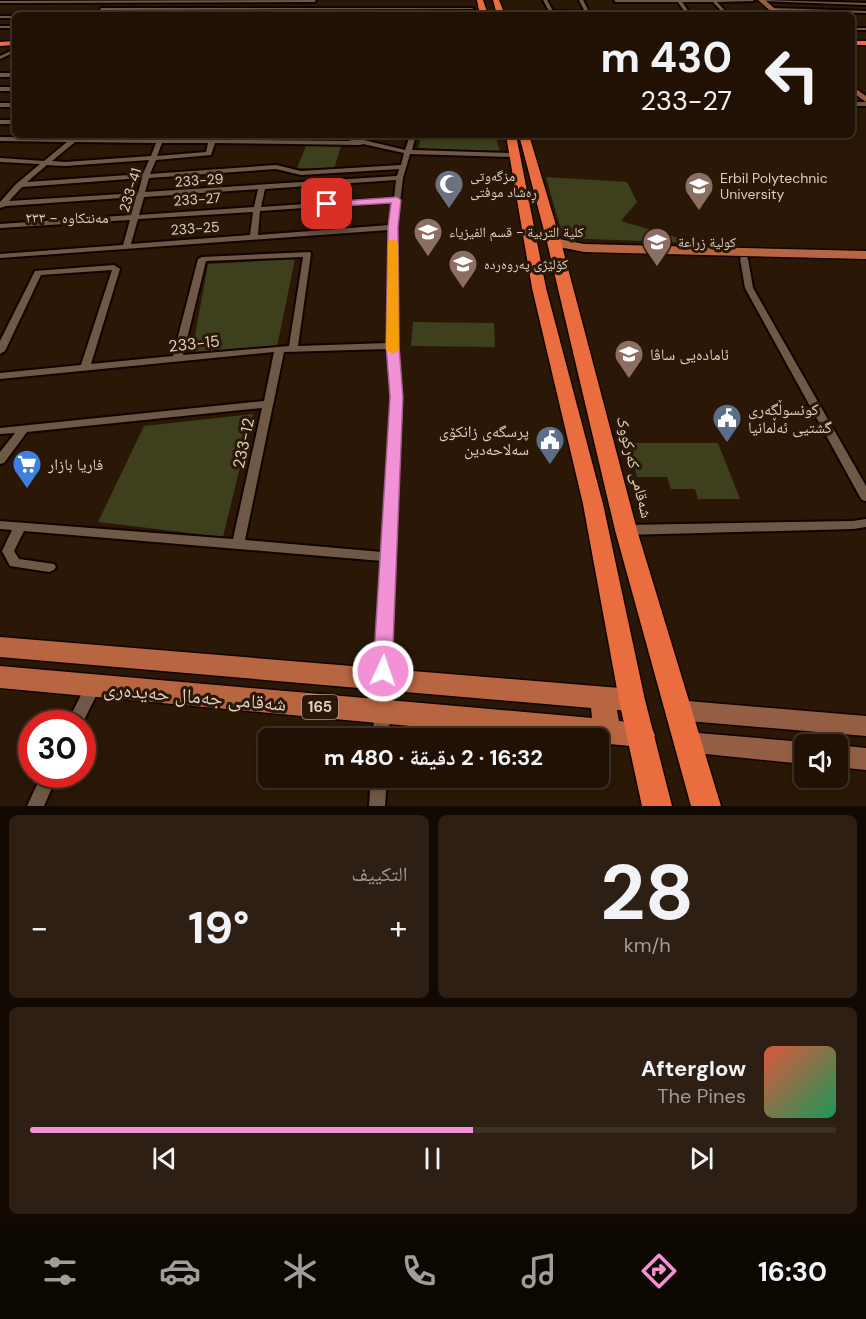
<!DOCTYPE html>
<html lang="ar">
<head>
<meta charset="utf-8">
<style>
	:root { --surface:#201104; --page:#2d1f13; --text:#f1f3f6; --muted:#a29d9a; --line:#3d3126; --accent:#f391d6 }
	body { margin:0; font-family:"DM Sans","Noto Naskh Arabic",sans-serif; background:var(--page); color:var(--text); direction:rtl; height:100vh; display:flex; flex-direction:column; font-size:22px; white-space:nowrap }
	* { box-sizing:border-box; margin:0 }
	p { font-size:20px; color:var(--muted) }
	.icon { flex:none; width:33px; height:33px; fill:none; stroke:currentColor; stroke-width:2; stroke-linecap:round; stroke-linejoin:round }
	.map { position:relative; height:806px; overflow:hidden; direction:ltr }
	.sheet { display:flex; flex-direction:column; gap:9px; padding:9px; background:#120902; flex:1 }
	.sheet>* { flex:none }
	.top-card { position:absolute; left:12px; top:12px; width:843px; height:126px; border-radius:9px; box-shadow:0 3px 9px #0003,0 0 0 2px var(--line); direction:rtl; background:#201104; color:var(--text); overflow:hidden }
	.buttons { position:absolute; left:794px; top:734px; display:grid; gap:12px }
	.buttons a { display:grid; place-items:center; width:54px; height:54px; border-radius:9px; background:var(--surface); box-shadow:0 3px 9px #0003,0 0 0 2px var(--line); font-size:30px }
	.speed { position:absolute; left:18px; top:710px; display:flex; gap:12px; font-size:30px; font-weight:700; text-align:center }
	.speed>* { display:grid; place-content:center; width:78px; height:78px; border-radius:50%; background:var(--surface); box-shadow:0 3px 9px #0003,0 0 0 2px var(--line); line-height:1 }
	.speed .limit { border:9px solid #d22; background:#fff; color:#111 }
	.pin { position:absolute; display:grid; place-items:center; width:51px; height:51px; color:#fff; margin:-26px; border-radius:12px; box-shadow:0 3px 9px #0006 }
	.me { position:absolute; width:66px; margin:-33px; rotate:3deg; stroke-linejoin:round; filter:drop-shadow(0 0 4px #0008) }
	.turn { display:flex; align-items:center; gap:21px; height:126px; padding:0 24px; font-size:27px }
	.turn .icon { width:78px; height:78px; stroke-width:2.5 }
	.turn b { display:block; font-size:42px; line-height:51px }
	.big { font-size:45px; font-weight:700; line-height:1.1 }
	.sheet .widget { flex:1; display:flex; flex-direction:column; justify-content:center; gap:9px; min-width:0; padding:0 21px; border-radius:9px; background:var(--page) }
	.sheet .dial { align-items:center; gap:0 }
	.dial b { font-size:78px; line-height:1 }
	.song { display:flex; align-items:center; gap:18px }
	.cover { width:72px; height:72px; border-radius:9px; background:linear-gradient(135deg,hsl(10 70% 55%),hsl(150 70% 35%)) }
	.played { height:6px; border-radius:3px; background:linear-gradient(90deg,var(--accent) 55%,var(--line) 55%) }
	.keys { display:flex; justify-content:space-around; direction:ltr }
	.heat { display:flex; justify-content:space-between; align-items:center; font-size:33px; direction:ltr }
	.sheet .tiles { flex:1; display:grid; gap:9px; grid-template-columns:1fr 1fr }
	.widget:last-child { grid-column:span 2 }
	.trip { position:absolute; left:258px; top:728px; width:351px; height:60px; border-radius:9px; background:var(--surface); box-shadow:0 3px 9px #0003,0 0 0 2px var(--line); font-weight:700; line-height:60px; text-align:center; direction:rtl }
	.tabs { display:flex; height:96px; justify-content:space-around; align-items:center; background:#0d0702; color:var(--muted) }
	.tabs .icon { width:42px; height:42px }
	.tabs .active { color:var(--accent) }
	.tabs b { font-size:27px; color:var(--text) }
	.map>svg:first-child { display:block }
	.green { fill:#3e3f1d }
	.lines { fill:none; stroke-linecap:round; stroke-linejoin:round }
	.street-casing { stroke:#110300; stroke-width:4 }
	.secondary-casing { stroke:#110300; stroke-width:3 }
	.primary-casing { stroke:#110300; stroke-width:3 }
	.highway-casing { stroke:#110300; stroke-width:3 }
	.street { fill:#6f5846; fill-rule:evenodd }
	.secondary { fill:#945e44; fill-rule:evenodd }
	.primary { fill:#b86541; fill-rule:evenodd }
	.highway { fill:#e96d3e; fill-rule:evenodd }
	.route { fill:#f391d6; stroke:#9e5e8b; stroke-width:1.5 }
	.slow { fill:#f59e0b }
	.labels { text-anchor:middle; stroke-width:6; stroke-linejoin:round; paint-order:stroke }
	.far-poi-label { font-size:14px; fill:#ddd0c5; stroke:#2a1706; text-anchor:start }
	.far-street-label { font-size:14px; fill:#ddd0c5; stroke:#2a1706 }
	.far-neighbourhood-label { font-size:15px; fill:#ddd0c5; stroke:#2a1706 }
	.shield { fill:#2a1706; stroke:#a7988c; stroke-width:1.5 }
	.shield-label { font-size:15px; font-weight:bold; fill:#ddd0c5 }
	.street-label { font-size:16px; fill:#ddd0c5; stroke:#2a1706 }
	.poi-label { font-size:16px; fill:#ddd0c5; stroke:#2a1706; text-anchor:start }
	.near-street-label { font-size:20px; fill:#ddd0c5; stroke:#2a1706 }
</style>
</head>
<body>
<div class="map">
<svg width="866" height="806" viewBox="0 0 866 806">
	<rect width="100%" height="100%" fill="#2a1706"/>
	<g class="green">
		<path d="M422 135H495L500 151 462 152 418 148Z"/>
		<path d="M306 146H341L334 169 297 168Z"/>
		<path d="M546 177 627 182 637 202 621 221 695 243 563 238Z"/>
		<path d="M295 259 277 347 192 352 208 264Z"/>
		<path d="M413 322 494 323 495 347 411 346Z"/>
		<path d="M253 414 223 537 98 522 144 426Z"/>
		<path d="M628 443H718L740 499H698L695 489H671L667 477H637Z"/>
	</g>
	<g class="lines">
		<g class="street-casing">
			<g id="street">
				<path d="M315 0 316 1 314 2 0 3V1Z"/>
				<path d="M543 0H547L553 11 585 12 579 0H583L589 12 669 15 554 13 555 15H551Z"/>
				<path d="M615 0H753L754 1 717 2 729 15H725L713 2H682L691 15H687L678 2H616L614 1Z"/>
				<path d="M760 0 866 3V5L762 1Z"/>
				<path d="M101 8H472L474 9 100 10Z"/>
				<path d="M772 8 866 11V13L771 10Z"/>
				<rect x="0" y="16" width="15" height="2"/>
				<rect x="0" y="26" width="15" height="2"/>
				<rect x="852" y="28" width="14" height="2"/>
				<path d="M15 49V52L0 59V56Z"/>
				<rect x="0" y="73" width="15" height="4"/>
				<rect x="0" y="87" width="15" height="4"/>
				<rect x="852" y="102" width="14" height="4"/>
				<rect x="0" y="103" width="15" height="4"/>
				<rect x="0" y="120" width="15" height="4"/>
				<path d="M332 135H343L405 150 410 135H416L412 150 514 153 517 155 514 157 410 154 403 178 397 227V346L402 397 395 554 396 557 395 560 389 679 387 684 382 685 377 684 375 679 382 561 24 531 14 551 19 559 54 564 56 567 54 570 49 572 10 566 2 551 12 530 0 529V521L233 539 262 408 27 432 4 463 0 464V452L15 433 0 434V428L264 401 274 352 0 379V373L81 365 112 270 41 275 5 351 0 354V341L35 271 114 265 120 269 91 364 173 356 198 259 202 257 310 252 311 254 298 346 387 343 389 230 0 258V254L123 245 130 220 0 228V224L131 215 136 197 6 206 0 208V202L16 184 40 164 0 162V158L44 161 67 142 0 141V137L71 138 75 136 78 138 352 141ZM75 142 156 143 151 156 65 162 52 161ZM162 143H208L206 152 157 156ZM215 143 360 145 363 144 404 153 401 165 301 171 276 165 150 174 156 160 211 155ZM149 160 143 174 27 182 47 165 65 166ZM276 169 301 175 399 169 397 176 145 192 149 178ZM142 178 138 193 9 201 22 187ZM396 180 394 198 261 207 265 189ZM258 189 254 207 139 215 144 197ZM393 202 389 225 258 235 260 211ZM253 212 250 235 131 244 138 219ZM303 257 289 346 183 355 206 261ZM387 349 392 397 382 552 245 540 284 352Z"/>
				<path d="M741 257H747L748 259 753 288 866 486V501L862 500 860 497 745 288 740 259Z"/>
				<path d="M866 519V527L853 529 626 535 622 533 620 530 622 527 626 525 853 521Z"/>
				<path d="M93 680 98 681 101 686 82 724 67 723 88 681Z"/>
				<path d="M382 706 387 708 390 713 389 738H373L374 713 377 708Z"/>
				<path d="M42 774H58L44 806H27Z"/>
				<path d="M371 777H387L385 806H369Z"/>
			</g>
		</g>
		<g class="secondary-casing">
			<g id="secondary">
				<path d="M758 0H765L782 15H775Z"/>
				<path d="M852 86 866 96V102L852 92Z"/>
				<path d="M676 700 866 716V736L676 720 668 717 665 710 668 703Z"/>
				<path d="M686 732 804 742 808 744H804V764L686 752 678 749 675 742 678 735Z"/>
				<path d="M837 745 866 748V770L837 767Z"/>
			</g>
		</g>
		<g class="primary-casing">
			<g id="primary">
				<path d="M554 238 584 244 866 251V259L584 252 549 245 547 242Z"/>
				<path d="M0 637 632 689 641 692 645 700 641 708 632 711 617 710 619 721 651 726 655 735 651 744 641 747 598 743V738H541L0 688V666L592 718 591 708 0 657Z"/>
			</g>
		</g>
		<g class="highway-casing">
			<g id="highway">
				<path d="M477 0H483L488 15H480Z"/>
				<path d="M493 0H499L505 15H497Z"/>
				<path d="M15 41V45L0 46V42Z"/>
				<rect x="852" y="41" width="14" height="4"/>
				<path d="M506 135H516L546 288 603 504 645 700 672 806H642L619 700 583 504 532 288Z"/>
				<path d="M519 135H529L561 242 637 530 721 806H691L615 530 547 242Z"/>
			</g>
		</g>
		<use href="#street" class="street"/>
		<use href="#secondary" class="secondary"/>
		<use href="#primary" class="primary"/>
		<use href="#highway" class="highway"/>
	</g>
	<path class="route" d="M397 197 401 200 398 227 399 346 403 397 392 671 390 676 383 679 376 676 373 671 390 397 386 346 388 227 391 203 327 207 322 204 327 202Z"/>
	<path class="slow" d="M393 239 398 242 399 350 393 354 386 350 388 242Z"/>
	<defs>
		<g id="mosque-pin" transform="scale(1.5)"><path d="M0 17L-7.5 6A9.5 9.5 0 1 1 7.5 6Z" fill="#6b7280" stroke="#2a1706"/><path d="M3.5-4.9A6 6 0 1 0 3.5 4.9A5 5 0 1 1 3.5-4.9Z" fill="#fff"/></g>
		<g id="university-pin" transform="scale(1.5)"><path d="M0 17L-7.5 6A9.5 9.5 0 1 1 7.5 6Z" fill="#8d6e63" stroke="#2a1706"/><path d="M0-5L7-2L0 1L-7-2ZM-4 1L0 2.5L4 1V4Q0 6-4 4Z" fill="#fff"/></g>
		<g id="school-pin" transform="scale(1.5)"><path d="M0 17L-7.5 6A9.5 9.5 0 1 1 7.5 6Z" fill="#8d6e63" stroke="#2a1706"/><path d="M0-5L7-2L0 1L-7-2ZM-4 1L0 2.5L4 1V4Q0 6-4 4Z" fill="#fff"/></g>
		<g id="civic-pin" transform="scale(1.5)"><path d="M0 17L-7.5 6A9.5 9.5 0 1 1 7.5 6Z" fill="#5c6f8a" stroke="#2a1706"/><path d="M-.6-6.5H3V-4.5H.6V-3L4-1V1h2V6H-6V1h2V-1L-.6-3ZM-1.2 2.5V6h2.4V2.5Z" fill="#fff"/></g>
		<g id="supermarket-pin" transform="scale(1.5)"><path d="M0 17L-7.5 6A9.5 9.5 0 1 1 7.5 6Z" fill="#3f7fe0" stroke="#2a1706"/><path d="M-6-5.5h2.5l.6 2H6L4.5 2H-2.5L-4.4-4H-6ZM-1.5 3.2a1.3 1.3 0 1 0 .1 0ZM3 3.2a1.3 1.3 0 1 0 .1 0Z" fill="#fff"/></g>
	</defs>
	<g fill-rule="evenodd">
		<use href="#mosque-pin" x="449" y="184"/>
		<use href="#university-pin" x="699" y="186"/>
		<use href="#university-pin" x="428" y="232"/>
		<use href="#university-pin" x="657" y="242"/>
		<use href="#university-pin" x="463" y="264"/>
		<use href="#school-pin" x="629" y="354"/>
		<use href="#civic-pin" x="727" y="418"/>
		<use href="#civic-pin" x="550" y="440"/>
		<use href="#supermarket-pin" x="27" y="464"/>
	</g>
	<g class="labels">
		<g class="far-poi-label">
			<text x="470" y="181">مزگەوتی<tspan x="470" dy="16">ڕەشاد موفتی</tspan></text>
			<text x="720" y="183">Erbil Polytechnic<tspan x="720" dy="16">University</tspan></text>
			<text x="449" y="237">كلية التربية - قسم الفيزياء</text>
			<text x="678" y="247">كولية زراعة</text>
			<text x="484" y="269">کۆلێژی پەروەردە</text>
		</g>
		<g class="far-street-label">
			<text transform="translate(199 180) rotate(-4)" y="5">233-29</text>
			<text transform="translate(130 190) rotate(-73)" y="5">233-41</text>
			<text transform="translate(197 199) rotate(-4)" y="5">233-27</text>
			<text transform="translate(195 228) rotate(-4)" y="5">233-25</text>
		</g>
		<g class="far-neighbourhood-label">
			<text x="67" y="223">مەنتکاوە - ٢٣٣</text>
		</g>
		<rect class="shield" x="302" y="695" width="36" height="24" rx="4.5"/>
		<g class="shield-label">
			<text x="320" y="712">165</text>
		</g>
		<g class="street-label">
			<text transform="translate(194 343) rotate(-6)" y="6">233-15</text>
			<text transform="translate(243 443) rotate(-78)" y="6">233-12</text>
			<text transform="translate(635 467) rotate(76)" y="6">شەقامی کەرکووک</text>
		</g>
		<g class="poi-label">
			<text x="650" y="360">ئامادەیی ساڤا</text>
			<text x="748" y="415">کونسوڵگەری<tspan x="748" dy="18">گشتیی ئەڵمانیا</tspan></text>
			<text x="529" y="437" text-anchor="end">پرسگەی زانکۆی<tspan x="529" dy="18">سەلاحەدین</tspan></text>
			<text x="48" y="470">فاريا بازار</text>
		</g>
		<g class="near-street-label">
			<text transform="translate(195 696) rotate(5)" y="7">شەقامی جەمال حەیدەری</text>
		</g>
	</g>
</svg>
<div class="buttons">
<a><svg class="icon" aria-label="sound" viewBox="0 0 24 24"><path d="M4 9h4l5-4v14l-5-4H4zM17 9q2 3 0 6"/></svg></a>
</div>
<div class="speed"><div class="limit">30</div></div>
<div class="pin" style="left:327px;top:204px;background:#d93025"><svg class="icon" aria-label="arrive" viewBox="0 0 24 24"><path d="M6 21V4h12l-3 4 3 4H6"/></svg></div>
<svg class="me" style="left:383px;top:671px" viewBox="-20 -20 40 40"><circle r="17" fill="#f391d6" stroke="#fff" stroke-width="3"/><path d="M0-11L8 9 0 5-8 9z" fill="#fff"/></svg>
<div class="trip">16:32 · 2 دقيقة · 480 m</div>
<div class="top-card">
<div class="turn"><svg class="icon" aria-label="left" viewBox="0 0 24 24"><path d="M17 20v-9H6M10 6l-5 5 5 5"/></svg><div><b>430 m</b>233-27</div></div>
</div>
</div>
<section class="sheet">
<div class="tiles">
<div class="widget dial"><b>28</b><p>km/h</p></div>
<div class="widget"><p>التكييف</p>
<div class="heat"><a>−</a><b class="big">19°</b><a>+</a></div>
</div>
<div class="widget">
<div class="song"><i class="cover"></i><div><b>Afterglow</b><p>The Pines</p></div></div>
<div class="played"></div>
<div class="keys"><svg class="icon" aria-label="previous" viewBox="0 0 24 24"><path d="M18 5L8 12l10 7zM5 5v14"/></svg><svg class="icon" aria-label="pause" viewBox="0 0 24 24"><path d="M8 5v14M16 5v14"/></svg><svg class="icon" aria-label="next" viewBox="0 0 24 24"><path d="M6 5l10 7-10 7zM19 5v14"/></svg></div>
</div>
</div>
</section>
<nav class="tabs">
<b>16:30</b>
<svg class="icon active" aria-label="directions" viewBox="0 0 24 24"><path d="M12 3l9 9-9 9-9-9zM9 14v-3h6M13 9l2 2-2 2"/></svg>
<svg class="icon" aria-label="music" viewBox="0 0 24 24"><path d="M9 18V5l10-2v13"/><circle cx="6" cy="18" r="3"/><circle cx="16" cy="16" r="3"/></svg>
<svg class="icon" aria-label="phone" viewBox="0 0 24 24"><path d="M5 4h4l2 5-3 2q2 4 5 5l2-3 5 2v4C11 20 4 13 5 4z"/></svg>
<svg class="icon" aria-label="climate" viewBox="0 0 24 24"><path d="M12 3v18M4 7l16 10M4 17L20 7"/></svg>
<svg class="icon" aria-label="car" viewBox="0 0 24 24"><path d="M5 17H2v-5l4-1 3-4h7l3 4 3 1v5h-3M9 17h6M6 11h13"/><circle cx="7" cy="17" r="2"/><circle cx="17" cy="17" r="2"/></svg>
<svg class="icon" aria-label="filters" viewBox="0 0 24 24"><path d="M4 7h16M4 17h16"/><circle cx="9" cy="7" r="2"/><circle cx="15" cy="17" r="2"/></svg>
</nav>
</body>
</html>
